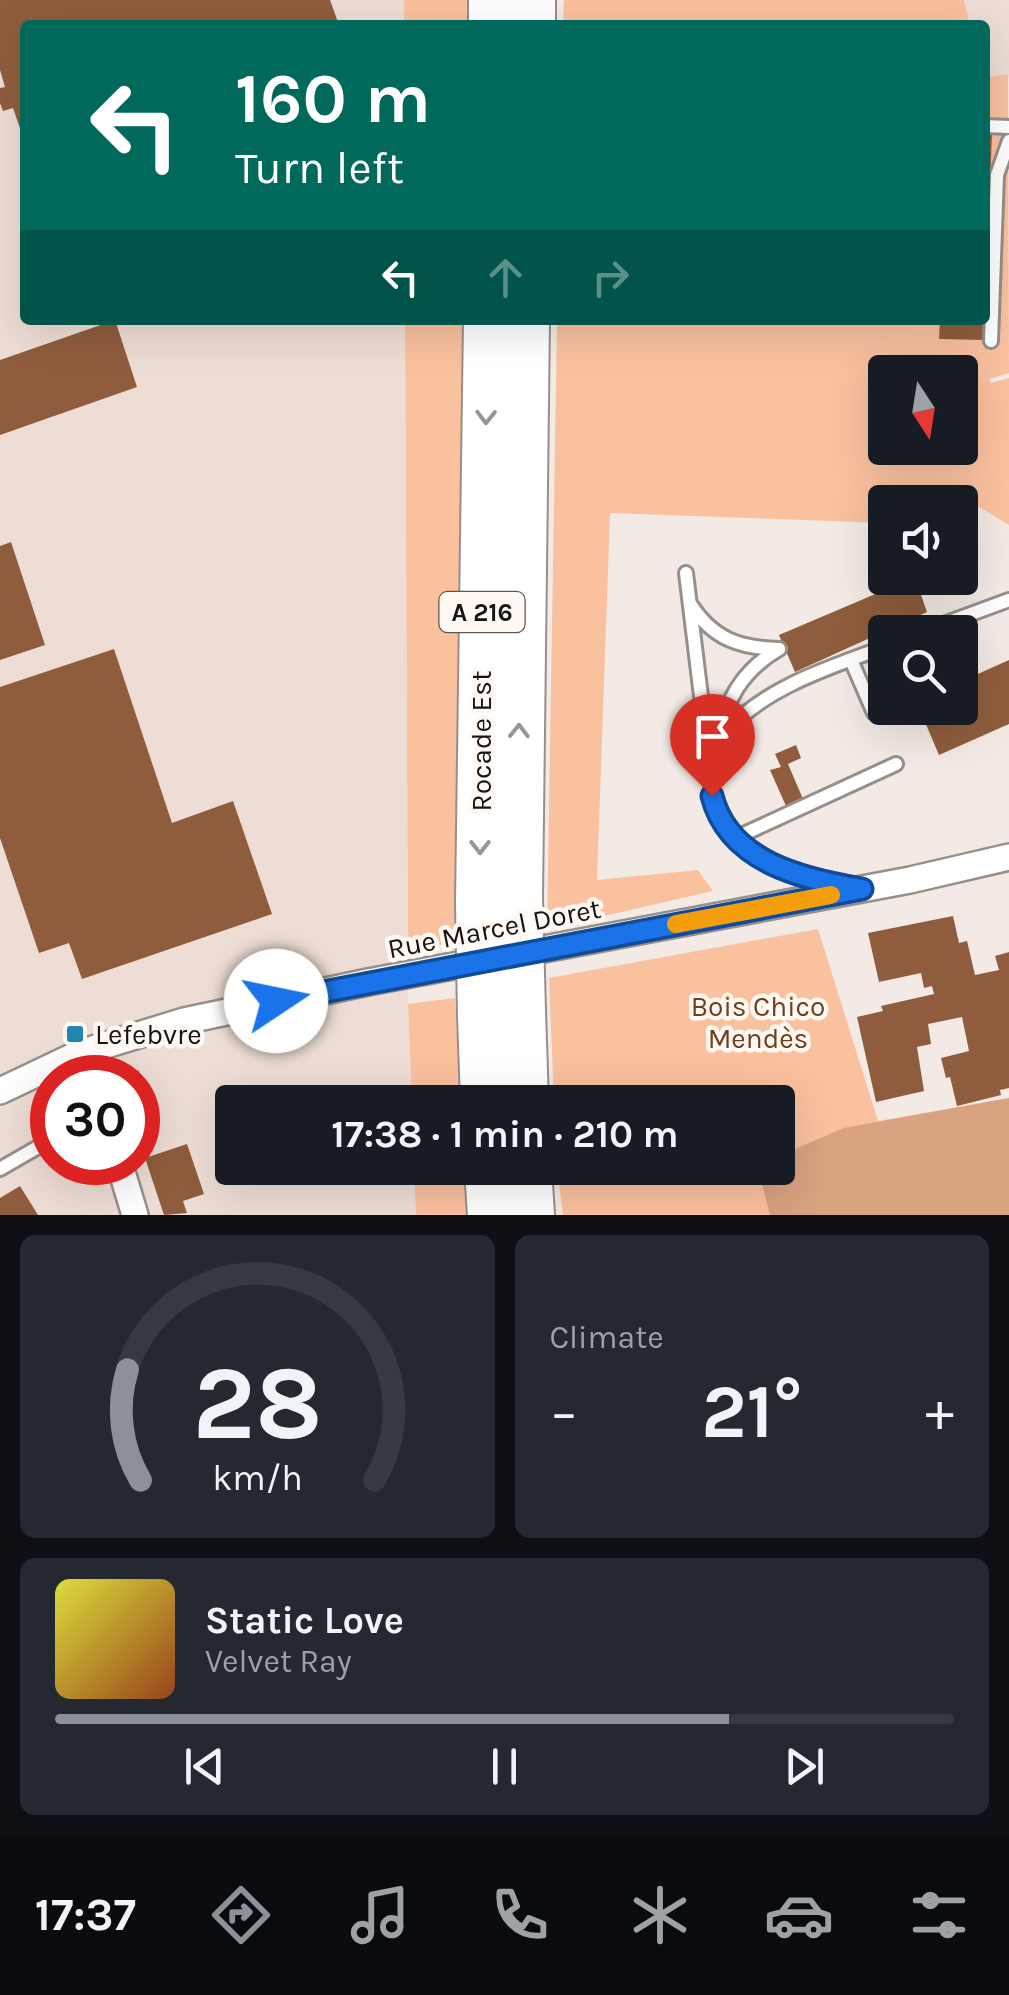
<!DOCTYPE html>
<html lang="en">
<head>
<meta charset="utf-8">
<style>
	:root { --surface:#171b24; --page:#242831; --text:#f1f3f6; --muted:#9ea1a6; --line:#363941; --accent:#8c9099 }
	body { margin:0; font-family:Karla,sans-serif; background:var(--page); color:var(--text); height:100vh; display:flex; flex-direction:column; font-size:38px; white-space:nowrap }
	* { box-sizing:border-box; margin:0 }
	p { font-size:32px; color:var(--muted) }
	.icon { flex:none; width:55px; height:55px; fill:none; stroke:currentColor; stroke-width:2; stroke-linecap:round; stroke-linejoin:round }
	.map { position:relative; height:1215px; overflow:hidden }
	.drawer { display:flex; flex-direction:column; gap:20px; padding:20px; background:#0d0f14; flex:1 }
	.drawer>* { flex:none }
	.hud { position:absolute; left:20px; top:20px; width:970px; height:305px; border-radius:10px; box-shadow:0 10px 40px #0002; background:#00695c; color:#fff; overflow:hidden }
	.needle { width:65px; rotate:168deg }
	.controls { position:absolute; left:868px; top:355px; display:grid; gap:20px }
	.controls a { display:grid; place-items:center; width:110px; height:110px; border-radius:10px; background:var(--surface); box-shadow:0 10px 40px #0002; font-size:50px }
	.speed { position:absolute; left:30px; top:1055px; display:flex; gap:20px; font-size:50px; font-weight:700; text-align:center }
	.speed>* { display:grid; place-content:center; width:130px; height:130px; border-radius:50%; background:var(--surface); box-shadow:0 10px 40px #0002; line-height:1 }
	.speed .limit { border:15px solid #d22; background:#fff; color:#111 }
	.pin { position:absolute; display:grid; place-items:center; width:85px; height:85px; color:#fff; margin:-102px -42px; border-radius:50% 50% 50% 0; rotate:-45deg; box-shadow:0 0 10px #0007 }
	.pin .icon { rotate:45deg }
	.me { position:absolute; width:110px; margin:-55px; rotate:79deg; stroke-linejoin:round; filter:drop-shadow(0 0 8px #0008) }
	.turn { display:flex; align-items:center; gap:35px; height:210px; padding:0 50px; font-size:45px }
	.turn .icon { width:130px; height:130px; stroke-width:2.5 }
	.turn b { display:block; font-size:70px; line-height:85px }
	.lanes { display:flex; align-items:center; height:95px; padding:0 50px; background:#0003; justify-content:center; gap:50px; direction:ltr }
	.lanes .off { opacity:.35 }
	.big { font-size:75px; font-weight:700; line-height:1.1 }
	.drawer .card { flex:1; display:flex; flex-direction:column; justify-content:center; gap:15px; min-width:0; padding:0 35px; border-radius:15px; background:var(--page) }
	.drawer .dial { align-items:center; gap:0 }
	.dial svg { height:260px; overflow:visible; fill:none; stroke:var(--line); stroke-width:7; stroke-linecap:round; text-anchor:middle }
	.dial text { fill:var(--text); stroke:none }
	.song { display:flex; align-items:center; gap:30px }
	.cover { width:120px; height:120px; border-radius:15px; background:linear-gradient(135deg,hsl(60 70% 55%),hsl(20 70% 35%)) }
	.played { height:10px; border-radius:5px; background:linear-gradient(90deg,var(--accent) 75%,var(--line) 75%) }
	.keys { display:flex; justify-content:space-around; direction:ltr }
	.heat { display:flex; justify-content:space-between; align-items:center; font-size:55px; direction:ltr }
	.drawer .tiles { flex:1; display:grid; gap:20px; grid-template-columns:1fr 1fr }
	.card:last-child { grid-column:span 2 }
	.trip { position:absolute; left:215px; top:1085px; width:580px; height:100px; border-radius:10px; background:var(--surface); box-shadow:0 10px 40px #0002; font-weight:700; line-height:100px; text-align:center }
	.tabs { display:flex; height:160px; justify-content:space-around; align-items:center; background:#090b0e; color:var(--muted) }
	.tabs .icon { width:70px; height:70px }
	.tabs .current { color:var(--accent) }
	.tabs b { font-size:45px; color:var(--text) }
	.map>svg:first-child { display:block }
	.built { fill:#eeddd4; fill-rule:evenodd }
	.green { fill:#fac19f; fill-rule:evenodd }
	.forest { fill:#d9a280 }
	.building { fill:#8f5d3d }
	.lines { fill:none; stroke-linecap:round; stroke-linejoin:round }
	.service-casing { stroke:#978f8a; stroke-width:18 }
	.minor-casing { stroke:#978f8a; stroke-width:30 }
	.motorway-casing { stroke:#978f8a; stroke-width:52 }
	.service { stroke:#fff; stroke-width:12 }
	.minor { stroke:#fff; stroke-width:25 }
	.motorway { stroke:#fff; stroke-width:48 }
	.motorway-bridge-casing { stroke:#978f8a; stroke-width:52; stroke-linecap:butt }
	.motorway-bridge { stroke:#fff; stroke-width:48 }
	.oneway { stroke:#979595 }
	.route-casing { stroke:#114b97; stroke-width:25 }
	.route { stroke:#1a73e8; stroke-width:18 }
	.slow { stroke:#f59e0b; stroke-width:18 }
	.poi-dot { fill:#2088b1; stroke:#fff8f3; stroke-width:4 }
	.labels { text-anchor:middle; stroke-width:9; stroke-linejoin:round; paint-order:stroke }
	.shield { fill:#fff8f3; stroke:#5d5856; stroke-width:2.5 }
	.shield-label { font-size:25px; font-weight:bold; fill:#171413 }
	.street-label { font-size:28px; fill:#171413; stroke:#fff8f3 }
	.park-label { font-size:28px; fill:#723d19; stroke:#fff8f3 }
	.poi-label { font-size:28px; fill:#171413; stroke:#fff8f3; text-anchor:start }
</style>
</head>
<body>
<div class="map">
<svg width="1009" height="1215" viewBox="0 0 1009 1215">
	<rect width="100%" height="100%" fill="#f3eae5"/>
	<g class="built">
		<path d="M0 0H404V25H25V320H405L408 1004 412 1102H232V1168H414L416 1215H0ZM52 1078H138V1162H52Z"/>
		<path d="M964 0H1009V78L1007 74 985 78V25H970Z"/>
	</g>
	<g class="green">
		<path d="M404 0H470L469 25H404Z"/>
		<path d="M564 0H964L970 25H563Z"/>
		<path d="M1008 74 1009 373 989 379 991 383 1009 378V525L979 507 960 513V502H885V523L610 513 597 880 698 870 713 891 547 929 557 320H985V78ZM885 372H960V448H885Z"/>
		<path d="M405 320H465L457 946 408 943Z"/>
		<path d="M818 929 878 1121 1009 1098V1215H563L557 1168H778V1102H554L549 978Z"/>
		<path d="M455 998 461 1102H412L408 1004Z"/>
		<path d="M414 1168H466L469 1215H416Z"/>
	</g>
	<path class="forest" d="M1009 1098V1215H770L758 1168H778V1156L844 1128Z"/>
	<g class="building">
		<path d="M0 0H330L339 25H25L24 140 13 108 3 111 0 103V88L5 87 0 70Z"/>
		<path d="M985 132H992L988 245H985Z"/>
		<path d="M115 320 137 387 0 435V360Z"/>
		<path d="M940 320H986L985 340 939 339Z"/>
		<path d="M11 542 45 645 0 660V546Z"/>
		<path d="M913 578 914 581 929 578 934 591 921 595 927 612 795 672 779 635Z"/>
		<path d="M114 649 172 823 233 801 272 914 82 979 69 943 39 953 0 838V687Z"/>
		<path d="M1009 660V724L939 755 919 708H960V682Z"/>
		<path d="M796 745 801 758 788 764 803 799 786 806 770 770 781 767 775 754Z"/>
		<path d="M953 916 959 943 967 941 975 975 999 970 995 956 1009 952V1088L1000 1090 1001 1095 957 1106 950 1077 946 1078 941 1058 969 1051 962 1017 928 1024 931 1044 917 1047 924 1091 876 1102 857 1017 883 1011 881 1006 934 994 932 986 924 988 921 973 879 982 868 933Z"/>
		<path d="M138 1069 152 1110 138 1114Z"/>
		<path d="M187 1144 204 1194 183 1201 187 1213 164 1215 145 1158Z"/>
		<path d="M20 1186 38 1215H0V1198Z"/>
	</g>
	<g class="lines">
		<g class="service-casing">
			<g id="service">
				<path d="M985 126 1009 127"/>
				<path d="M991 341 997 175 1009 141"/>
				<path d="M686 573 709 762"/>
				<path d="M691 605C713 639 740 648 779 649"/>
				<path d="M922 632 1009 600"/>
				<path d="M851 660 874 713"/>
				<path d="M716 742C726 701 741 671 779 649"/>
				<path d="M733 839 896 764"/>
				<path d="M839 885C785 876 714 848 711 785 710 767 712 748 724 734 763 688 830 667 885 647"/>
				<path d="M0 1169 52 1139"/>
			</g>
		</g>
		<g class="minor-casing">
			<g id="minor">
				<path d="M83 1051 92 1078"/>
				<path d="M0 1091 80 1053 184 1021 368 982 910 880 1009 857"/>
				<path d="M119 1162 135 1215"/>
			</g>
		</g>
		<g class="motorway-casing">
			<g id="motorway">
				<path d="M493 0V25"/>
				<path d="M531 25V0"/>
				<path d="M518 899 525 320"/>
				<path d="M480 903 488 320"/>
				<path d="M521 1011 524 1102"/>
				<path d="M482 1016 485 1102"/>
				<path d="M489 1168 492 1215"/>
				<path d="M527 1168 530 1215"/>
			</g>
		</g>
		<use href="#service" class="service"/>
		<use href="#minor" class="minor"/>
		<use href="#motorway" class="motorway"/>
		<g class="motorway-bridge-casing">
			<g id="motorway-bridge">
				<path d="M518 899 521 1011"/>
				<path d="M480 903 482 1016"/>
			</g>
		</g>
		<use href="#motorway-bridge" class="motorway-bridge"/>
	</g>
	<defs><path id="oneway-chevron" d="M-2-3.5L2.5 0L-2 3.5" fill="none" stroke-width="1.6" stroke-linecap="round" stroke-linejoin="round" transform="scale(2.5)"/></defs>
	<g class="oneway">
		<use href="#oneway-chevron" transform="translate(486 417) rotate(91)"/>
		<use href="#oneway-chevron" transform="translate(519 731) rotate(-89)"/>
		<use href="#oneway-chevron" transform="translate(480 847) rotate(90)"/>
	</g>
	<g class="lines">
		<g class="route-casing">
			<path id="route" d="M276 1001 862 889C802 879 729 862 712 796"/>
		</g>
		<use href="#route" class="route"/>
		<path class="slow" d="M676 924 831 895"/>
	</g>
	<rect class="poi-dot" x="65" y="1024" width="20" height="20" rx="5"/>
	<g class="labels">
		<rect class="shield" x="439.5" y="592" width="85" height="40" rx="8"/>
		<g class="shield-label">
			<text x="482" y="621">A 216</text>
		</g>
		<g class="street-label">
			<text transform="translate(481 741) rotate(-90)" y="10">Rocade Est</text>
			<text transform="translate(494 928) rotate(-11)" y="10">Rue Marcel Doret</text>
		</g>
		<g class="park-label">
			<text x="758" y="1016">Bois Chico<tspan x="758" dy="32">Mendès</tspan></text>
		</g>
		<g class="poi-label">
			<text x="95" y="1044">Lefebvre</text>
		</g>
	</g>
</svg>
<div class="controls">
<a><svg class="needle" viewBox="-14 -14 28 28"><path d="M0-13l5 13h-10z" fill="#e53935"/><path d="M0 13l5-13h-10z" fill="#9ea1a6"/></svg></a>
<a><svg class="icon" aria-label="sound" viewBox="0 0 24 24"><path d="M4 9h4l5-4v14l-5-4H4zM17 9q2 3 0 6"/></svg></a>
<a><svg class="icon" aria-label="search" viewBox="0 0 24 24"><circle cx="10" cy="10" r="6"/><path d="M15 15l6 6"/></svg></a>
</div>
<div class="speed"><div class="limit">30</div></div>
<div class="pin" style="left:712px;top:796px;background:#d93025"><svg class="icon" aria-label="arrive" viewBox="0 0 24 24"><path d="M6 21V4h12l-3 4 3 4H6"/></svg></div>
<svg class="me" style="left:276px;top:1001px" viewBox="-20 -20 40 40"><circle r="19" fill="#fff"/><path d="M0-13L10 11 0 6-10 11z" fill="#1a73e8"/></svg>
<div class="trip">17:38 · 1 min · 210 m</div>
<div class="hud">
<div class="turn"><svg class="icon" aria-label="left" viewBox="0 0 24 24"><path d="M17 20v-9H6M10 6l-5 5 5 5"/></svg><div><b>160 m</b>Turn left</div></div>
<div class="lanes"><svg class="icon" aria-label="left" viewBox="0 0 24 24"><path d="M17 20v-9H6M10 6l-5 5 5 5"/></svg><svg class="icon off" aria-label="ahead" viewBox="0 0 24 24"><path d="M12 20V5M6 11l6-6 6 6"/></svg><svg class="icon off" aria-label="right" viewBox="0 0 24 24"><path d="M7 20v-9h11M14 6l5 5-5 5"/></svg></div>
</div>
</div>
<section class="drawer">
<div class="tiles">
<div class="card dial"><svg viewBox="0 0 100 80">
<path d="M14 69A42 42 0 1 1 86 69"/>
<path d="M14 69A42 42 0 0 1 10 35" stroke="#8c9099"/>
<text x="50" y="56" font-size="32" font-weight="700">28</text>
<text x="50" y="72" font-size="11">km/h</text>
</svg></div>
<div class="card"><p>Climate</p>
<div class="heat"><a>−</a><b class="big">21°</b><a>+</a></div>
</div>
<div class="card">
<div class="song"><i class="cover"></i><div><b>Static Love</b><p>Velvet Ray</p></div></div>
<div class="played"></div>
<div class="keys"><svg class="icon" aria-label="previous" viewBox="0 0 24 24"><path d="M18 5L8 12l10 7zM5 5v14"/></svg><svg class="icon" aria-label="pause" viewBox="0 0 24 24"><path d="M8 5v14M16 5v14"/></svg><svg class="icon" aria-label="next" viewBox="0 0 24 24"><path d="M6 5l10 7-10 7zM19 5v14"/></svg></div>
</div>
</div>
</section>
<nav class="tabs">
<b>17:37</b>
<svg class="icon current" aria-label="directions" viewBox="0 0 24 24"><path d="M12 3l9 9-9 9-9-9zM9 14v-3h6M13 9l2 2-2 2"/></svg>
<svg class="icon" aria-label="music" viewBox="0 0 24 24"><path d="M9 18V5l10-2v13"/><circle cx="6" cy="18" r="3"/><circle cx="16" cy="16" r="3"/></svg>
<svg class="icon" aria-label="phone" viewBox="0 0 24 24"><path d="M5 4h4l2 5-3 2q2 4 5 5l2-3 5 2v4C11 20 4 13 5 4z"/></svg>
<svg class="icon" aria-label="climate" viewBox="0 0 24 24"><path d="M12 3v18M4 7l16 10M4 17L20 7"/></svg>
<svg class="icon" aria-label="car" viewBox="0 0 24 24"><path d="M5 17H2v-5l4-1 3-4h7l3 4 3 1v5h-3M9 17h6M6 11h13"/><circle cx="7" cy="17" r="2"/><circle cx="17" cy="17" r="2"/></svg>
<svg class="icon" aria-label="filters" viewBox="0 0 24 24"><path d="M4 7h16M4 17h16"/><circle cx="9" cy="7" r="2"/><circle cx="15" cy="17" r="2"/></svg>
</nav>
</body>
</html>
